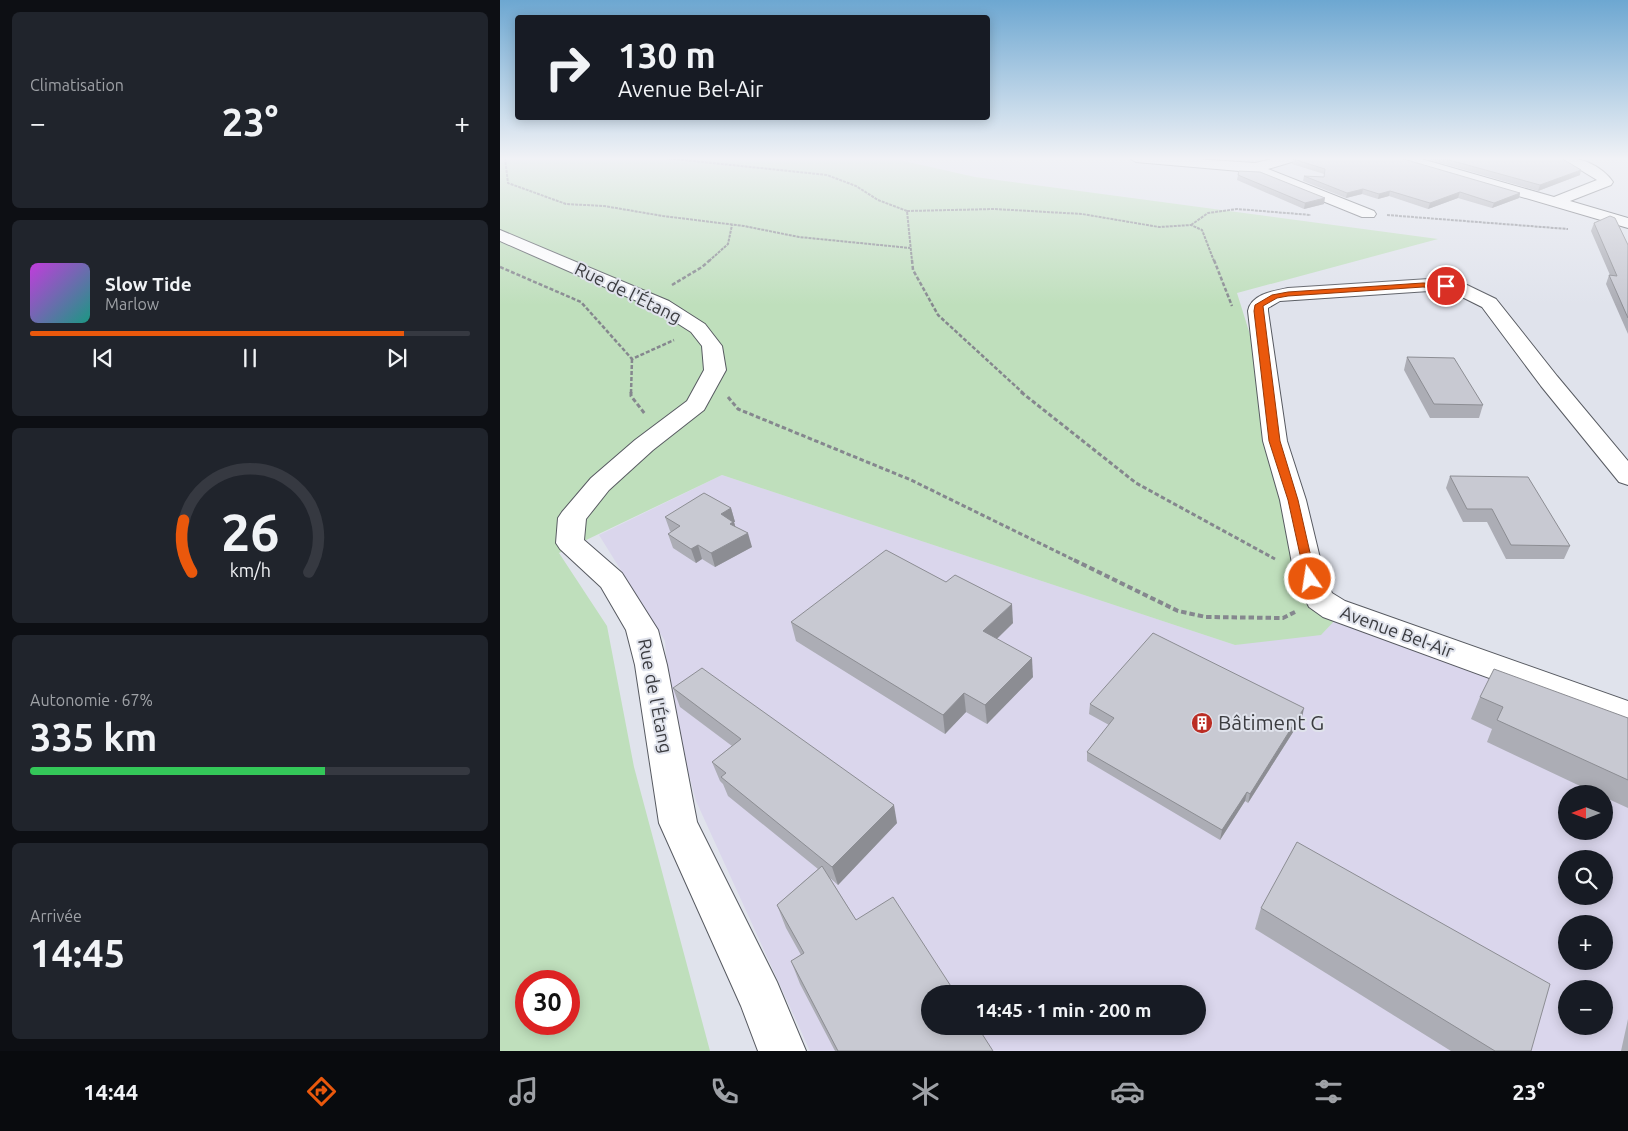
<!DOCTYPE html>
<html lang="fr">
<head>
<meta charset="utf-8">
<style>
	:root { --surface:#171b24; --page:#20242c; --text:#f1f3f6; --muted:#9ea1a6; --line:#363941; --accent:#ea580c }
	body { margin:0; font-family:Ubuntu,sans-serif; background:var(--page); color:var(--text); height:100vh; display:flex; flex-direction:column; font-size:19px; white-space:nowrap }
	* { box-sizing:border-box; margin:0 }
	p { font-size:16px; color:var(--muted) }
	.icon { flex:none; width:28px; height:28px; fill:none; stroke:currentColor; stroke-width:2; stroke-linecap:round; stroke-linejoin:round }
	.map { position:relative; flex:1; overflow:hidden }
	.sheet { display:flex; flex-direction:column; gap:12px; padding:12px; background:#0d0f14; width:500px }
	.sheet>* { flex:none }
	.top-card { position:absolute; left:15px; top:15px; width:475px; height:105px; border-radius:5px; box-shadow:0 2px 12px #0003; background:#171b24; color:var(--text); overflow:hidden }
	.needle { width:32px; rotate:270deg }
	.controls { position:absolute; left:1058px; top:785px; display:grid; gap:10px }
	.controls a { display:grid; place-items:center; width:55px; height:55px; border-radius:50%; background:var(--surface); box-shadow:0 2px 12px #0003; font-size:25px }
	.speed { position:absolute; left:15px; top:970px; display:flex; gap:10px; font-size:25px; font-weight:700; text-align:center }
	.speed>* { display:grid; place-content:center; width:65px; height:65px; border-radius:50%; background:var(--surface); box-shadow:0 2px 12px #0003; line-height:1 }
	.speed .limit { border:8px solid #d22; background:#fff; color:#111 }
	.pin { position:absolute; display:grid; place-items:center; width:42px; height:42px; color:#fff; margin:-21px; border:2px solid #fff; border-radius:50%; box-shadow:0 1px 5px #0007 }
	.me { position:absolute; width:55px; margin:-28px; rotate:347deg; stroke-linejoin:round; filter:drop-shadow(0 0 4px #0008) }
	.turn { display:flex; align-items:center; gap:18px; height:105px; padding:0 20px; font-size:22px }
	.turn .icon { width:65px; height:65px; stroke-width:2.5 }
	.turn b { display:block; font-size:35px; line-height:42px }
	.big { font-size:38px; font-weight:700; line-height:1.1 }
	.sheet .tile { flex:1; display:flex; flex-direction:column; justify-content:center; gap:8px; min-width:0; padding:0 18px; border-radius:8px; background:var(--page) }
	.sheet .dial { align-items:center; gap:0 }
	.dial svg { height:130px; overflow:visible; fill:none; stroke:var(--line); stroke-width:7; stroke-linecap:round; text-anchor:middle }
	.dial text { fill:var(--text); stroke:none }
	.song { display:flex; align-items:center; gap:15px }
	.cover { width:60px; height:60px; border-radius:8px; background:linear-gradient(135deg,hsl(290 70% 55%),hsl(170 70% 35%)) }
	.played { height:5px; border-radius:2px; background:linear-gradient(90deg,var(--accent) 85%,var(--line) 85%) }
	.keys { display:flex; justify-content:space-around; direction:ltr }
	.heat { display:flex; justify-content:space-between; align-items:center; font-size:28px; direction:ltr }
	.charge { height:8px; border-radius:4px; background:linear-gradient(90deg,#34c759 67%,var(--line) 0) }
	.trip { position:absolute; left:421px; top:985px; width:285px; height:50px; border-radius:25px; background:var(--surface); box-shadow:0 2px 12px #0003; font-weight:700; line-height:50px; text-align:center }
	.tabs { display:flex; height:80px; justify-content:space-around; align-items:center; background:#090b0e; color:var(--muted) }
	.tabs .icon { width:35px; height:35px }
	.tabs .active { color:var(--accent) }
	.tabs b { font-size:22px; color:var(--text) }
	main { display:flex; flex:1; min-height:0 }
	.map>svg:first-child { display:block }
	.education { fill:#dad6ec; fill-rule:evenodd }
	.green { fill:#bfdfbc; fill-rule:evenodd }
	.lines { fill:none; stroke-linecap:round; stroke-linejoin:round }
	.minor-casing { stroke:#575a61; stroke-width:2 }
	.path-far3 { stroke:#85878e; stroke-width:2; stroke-dasharray:3 1; stroke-linecap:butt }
	.path-far2 { stroke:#85878e; stroke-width:2.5; stroke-dasharray:4 2; stroke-linecap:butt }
	.path-far1 { stroke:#85878e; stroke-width:3; stroke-dasharray:4.5 2.5; stroke-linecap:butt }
	.path { stroke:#85878e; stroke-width:4; stroke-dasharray:5.5 3; stroke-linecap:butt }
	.minor { fill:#fff; fill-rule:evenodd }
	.wall { fill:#acadb5 }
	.shaded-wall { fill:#8c8d93 }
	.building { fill:#c8c9d2; stroke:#8c8d93 }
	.route { fill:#ea580c; stroke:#983908 }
	.labels { text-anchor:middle; stroke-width:4; stroke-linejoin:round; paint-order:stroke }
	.street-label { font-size:18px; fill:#3b3c40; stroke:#e0e3ec }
	.near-poi-label { font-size:21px; fill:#3b3c40; stroke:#e0e3ec; text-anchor:start }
</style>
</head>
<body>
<main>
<section class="sheet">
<div class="tile"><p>Climatisation</p>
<div class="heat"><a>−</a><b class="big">23°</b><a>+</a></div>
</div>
<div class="tile">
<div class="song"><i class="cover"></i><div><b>Slow Tide</b><p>Marlow</p></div></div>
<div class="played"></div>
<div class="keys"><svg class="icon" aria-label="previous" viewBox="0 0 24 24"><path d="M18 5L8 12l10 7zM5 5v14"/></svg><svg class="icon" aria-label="pause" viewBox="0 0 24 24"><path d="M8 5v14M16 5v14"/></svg><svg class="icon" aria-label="next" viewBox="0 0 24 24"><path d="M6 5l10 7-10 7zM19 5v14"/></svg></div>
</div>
<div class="tile dial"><svg viewBox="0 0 100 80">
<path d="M14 69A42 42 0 1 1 86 69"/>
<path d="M14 69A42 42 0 0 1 9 37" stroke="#ea580c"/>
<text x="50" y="56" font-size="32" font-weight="700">26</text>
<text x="50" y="72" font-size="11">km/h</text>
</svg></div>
<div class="tile"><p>Autonomie · 67%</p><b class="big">335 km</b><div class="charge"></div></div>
<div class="tile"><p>Arrivée</p><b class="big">14:45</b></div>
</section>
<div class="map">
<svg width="1128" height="1051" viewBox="0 0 1128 1051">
	<rect width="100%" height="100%" fill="#e0e3ec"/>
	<path class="education" d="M222 475 735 645 838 617 1128 722V1051H310L196 801 169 701 165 641 99 535ZM1066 794H1104V831H1066ZM1066 859H1104V896H1066ZM1066 924H1104V961H1066ZM1066 989H1104V1026H1066ZM430 994H698V1026H430Z"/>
	<path class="green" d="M0 158H390L475 177 938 239 737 293 838 617 821 635 735 645 222 475 59 553 107 626 134 767 210 1051H0ZM26 981H69V1024H26Z"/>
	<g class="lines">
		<g class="minor-casing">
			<g id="minor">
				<path d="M629 158H681L755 163 776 158H797L795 161 768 169 874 211 876 214 874 217H862L751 172 636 162Z"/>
				<path d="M897 158H918L1054 197 1097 180 1061 158C1080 156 1102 166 1113 182L1111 185 1070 201 1128 218V228L899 161Z"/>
				<path d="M0 230 169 301 205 324 222 346 226 370 204 410 153 450 109 490 86 519 84 540 122 573 158 630 167 665 197 822 277 982 306 1051H258L241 1006 159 823 135 665 126 630 101 587 60 549 56 543 58 518 62 512 91 478 135 440 187 401 204 370 202 346 191 332 155 309 0 241Z"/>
				<path d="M929 279 967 285 996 299 1057 376 1128 461V485L1119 482 1041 386 982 307 956 294 929 291 780 301 768 308V311L787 441 806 500 825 579 832 593 845 601 1128 701V729L823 617 809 607 795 579 780 500 763 441 748 311C751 294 773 291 788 288Z"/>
			</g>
		</g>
		<g class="path-far3">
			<path d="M5 158 8 183 66 204 104 206 163 216 244 226 299 237 410 248"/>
			<path d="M165 158 327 175 356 186 378 200 407 211 412 261"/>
			<path d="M407 211 495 209 582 214 659 227 691 225 702 230 714 261"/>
			<path d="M887 215 1068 229"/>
			<path d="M691 225 708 213 737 209 811 215"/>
			<path d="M209 261 228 244 232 225"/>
		</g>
		<g class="path-far2">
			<path d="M412 260 413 270 438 315 523 393"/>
			<path d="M714 260 732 306"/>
			<path d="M0 267 81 302 132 359 174 340"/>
			<path d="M172 285 202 267 210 260"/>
			<path d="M131 393 132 359"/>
		</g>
		<g class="path-far1">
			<path d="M131 392V396L145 414"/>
			<path d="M521 392 636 483 775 559"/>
			<path d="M228 397 238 409 411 480 576 561"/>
		</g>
		<path class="path" d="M574 560 678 611 706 617 783 618 795 612"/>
		<use href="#minor" class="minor"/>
	</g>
	<g class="wall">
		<path d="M924 158H1061L1080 175 1038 191Z"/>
		<path d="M793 159 1020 193 1019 198 992 208 958 198 928 209 889 196 878 199 862 194 846 198 803 181 804 176 824 177V174L792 164Z"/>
		<path d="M738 175 824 204 804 209 737 180Z"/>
		<path d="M1094 223 1128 245V334L1106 284 1109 275H1110L1091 231Z"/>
		<path d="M907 357 983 405 979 418H930L904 370Z"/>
		<path d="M950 476 1070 546 1064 559H1006L987 522H963L946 488Z"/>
		<path d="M231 508 235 522H234L235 526 252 547 215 567 202 559 196 563 173 548 168 534 171 532 170 531 165 517Z"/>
		<path d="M291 622 513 623 497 639 533 677 487 724 466 712 445 734 296 641Z"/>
		<path d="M173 688 397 823 338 885 330 878 356 920 493 1051H335L300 984 291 961 301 955 286 928 277 905 318 869 228 796 223 784 220 781 212 762 232 746 180 707Z"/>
		<path d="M980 697 1128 718V808L1104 797V794H1097L987 742 992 729 971 719Z"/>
		<path d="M590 704 802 718 748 803 745 801 720 840 587 761V752L609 725 589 714Z"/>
		<path d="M761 908 1031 1051H951L755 929Z"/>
		<path d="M1128 1019V1051H1121Z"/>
	</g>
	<g class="shaded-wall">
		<path d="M1081 170 1080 175 1038 191 1040 185Z"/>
		<path d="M863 189 862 194 846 198 847 193Z"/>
		<path d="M890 191 889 196 878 199 879 194Z"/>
		<path d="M960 192 958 198 928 209 930 203Z"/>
		<path d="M1020 193 1019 198 992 208 994 203Z"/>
		<path d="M825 198 824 204 804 209 805 203Z"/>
		<path d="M231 508 235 522H234L238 536 221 514Z"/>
		<path d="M248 533 252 547 215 567 211 553Z"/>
		<path d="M198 545 202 559 196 563 191 549Z"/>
		<path d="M512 604 513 623 485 650 483 631Z"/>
		<path d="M532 658 533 677 487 724 485 705Z"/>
		<path d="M464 693 466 712 445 734 443 715Z"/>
		<path d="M804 708 802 718 748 803 750 794Z"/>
		<path d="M747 792 745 801 720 840 722 830Z"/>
		<path d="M394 805 397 823 338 885 332 867Z"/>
	</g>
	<g class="building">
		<path d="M795 158H900L1020 193 994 203 960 192 930 203 890 191 879 194 863 189 847 193 804 176 824 177 825 169 793 159Z"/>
		<path d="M942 158H1061L1081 170 1040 185Z"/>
		<path d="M739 171 760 172 825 198 805 203 738 175Z"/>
		<path d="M1110 216 1115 218 1128 245V318L1109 275 1117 276 1094 223Z"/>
		<path d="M907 357 954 358 983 405 934 404Z"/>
		<path d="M950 476 1028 477 1070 546 1011 545 992 509H967Z"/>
		<path d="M204 493 231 508 221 514 233 522 230 524 248 533 211 553 198 545 191 549 168 534 180 526 165 517Z"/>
		<path d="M386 550 446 582 455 575 512 604 483 631 532 658 485 705 464 693 443 715 291 622Z"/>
		<path d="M653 633 804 708 750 794 747 792 722 830 587 752 614 718 590 704Z"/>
		<path d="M202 668 394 805 332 867 221 777 226 773 212 762 241 739 173 688Z"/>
		<path d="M994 669 1128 718V780L997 720 1003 707 980 697Z"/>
		<path d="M797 842 1050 984 1031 1051H995L761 908Z"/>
		<path d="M322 866 356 920 393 897 456 994H430V1026H477L493 1051H338L291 961 304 953 277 905Z"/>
	</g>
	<linearGradient id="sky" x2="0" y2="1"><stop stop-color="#6da7d1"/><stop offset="0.52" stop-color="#f1f2f6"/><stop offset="1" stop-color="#f1f2f6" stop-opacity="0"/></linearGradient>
	<rect width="1128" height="305" fill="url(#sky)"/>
	<path class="route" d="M923 283 946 284 950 286 946 289 923 287 788 296 777 298 763 306 780 441 798 500 816 579 815 582H806L788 500 769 441 754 311 755 305 772 295 788 292Z"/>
	<defs>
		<g id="building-disc" transform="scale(1.125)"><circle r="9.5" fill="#bb2d24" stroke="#e0e3ec"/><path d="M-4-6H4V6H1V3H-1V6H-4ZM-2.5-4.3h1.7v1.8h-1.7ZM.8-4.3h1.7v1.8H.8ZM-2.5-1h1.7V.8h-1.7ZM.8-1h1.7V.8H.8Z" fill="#fff"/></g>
	</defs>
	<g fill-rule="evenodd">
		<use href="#building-disc" x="702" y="723"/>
	</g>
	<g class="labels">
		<g class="street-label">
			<text transform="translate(128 293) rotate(26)" y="6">Rue de l'Étang</text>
			<text transform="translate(897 632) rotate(20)" y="6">Avenue Bel-Air</text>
			<text transform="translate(155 696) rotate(79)" y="6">Rue de l'Étang</text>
		</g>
		<g class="near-poi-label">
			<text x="718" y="730">Bâtiment G</text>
		</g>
	</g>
</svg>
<div class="controls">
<a><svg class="needle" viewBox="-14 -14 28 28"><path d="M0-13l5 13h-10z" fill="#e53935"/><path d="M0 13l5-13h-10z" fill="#9ea1a6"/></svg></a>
<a><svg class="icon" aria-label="search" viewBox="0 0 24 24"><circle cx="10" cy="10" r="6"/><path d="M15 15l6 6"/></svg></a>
<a>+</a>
<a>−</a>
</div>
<div class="speed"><div class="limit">30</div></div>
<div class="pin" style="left:946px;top:286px;background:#d93025"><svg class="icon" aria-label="arrive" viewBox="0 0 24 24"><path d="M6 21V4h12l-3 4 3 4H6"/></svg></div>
<svg class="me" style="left:810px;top:579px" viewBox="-20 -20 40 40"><circle r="17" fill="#ea580c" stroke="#fff" stroke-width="3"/><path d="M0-11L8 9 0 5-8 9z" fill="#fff"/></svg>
<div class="trip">14:45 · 1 min · 200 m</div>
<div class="top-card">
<div class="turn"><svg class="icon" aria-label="right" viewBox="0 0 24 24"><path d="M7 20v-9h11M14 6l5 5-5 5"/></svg><div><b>130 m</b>Avenue Bel-Air</div></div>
</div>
</div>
</main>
<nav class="tabs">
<b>14:44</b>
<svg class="icon active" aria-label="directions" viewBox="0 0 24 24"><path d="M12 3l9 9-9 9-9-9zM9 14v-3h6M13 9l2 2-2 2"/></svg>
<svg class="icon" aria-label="music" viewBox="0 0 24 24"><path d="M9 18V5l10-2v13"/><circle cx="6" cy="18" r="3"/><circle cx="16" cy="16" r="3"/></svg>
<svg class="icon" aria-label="phone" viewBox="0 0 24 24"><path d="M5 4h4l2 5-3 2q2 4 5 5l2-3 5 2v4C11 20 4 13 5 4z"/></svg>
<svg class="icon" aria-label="climate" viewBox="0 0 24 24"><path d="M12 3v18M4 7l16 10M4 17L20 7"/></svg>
<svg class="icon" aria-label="car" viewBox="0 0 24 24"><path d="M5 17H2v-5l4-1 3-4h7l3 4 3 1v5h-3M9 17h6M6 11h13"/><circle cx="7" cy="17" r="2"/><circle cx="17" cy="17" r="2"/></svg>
<svg class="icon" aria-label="filters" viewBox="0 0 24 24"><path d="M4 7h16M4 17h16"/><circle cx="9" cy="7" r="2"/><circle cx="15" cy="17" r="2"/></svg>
<b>23°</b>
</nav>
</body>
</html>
